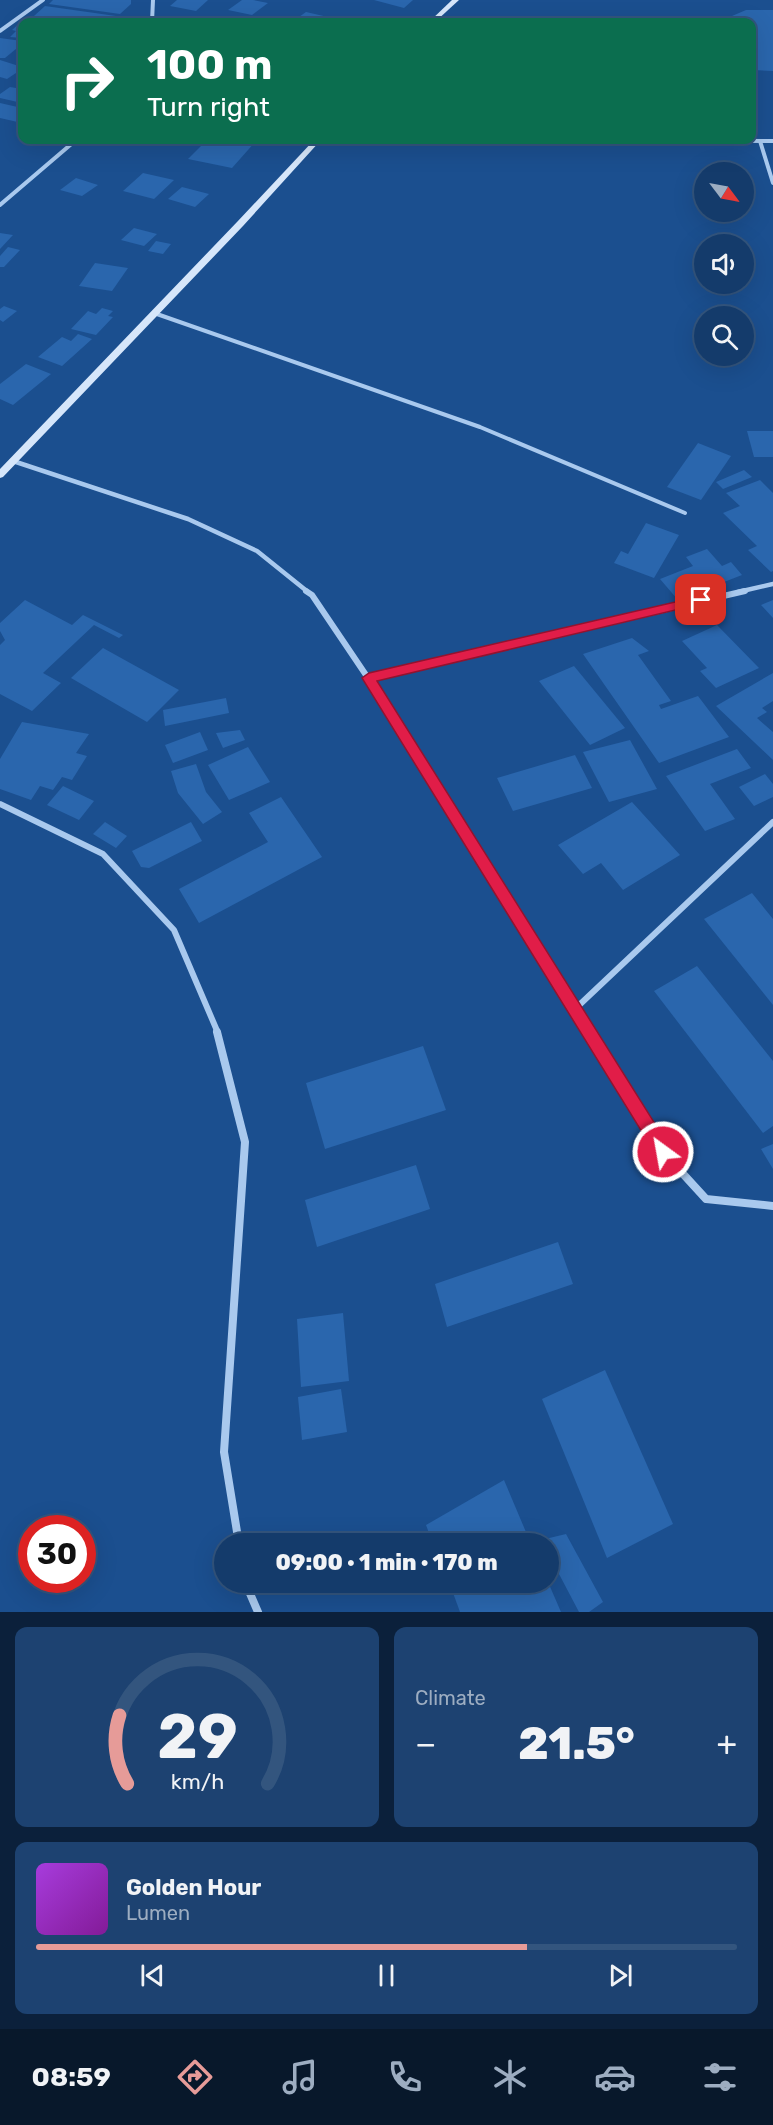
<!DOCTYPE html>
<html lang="en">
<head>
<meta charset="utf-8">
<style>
	:root { --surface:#143b6b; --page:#1d4271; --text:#f1f3f6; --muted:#9dadc1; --line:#33557e; --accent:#e69b98 }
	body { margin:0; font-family:Rubik,sans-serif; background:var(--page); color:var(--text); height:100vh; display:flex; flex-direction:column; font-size:22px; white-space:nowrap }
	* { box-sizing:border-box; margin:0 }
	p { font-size:20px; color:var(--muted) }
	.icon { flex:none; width:33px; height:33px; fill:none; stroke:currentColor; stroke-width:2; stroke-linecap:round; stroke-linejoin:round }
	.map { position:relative; height:1612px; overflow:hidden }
	.panel { display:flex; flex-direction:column; gap:15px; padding:15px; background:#0b203b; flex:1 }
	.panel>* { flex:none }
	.guide { position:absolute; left:18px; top:18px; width:738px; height:126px; border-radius:12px; box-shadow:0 6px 24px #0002,0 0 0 2px var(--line); background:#0b6e4f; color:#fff; overflow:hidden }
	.needle { width:39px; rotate:122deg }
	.fabs { position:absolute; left:694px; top:162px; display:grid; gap:12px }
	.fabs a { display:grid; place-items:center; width:60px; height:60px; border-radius:50%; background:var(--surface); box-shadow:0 6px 24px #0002,0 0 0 2px var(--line); font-size:30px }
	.speed { position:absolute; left:18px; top:1515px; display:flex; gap:12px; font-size:30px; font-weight:700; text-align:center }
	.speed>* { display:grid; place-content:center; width:78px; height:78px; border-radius:50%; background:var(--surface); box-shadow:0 6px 24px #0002,0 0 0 2px var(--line); line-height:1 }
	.speed .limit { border:9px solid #d22; background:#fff; color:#111 }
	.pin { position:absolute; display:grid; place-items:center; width:51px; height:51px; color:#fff; margin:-26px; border-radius:12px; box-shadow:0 3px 9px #0006 }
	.me { position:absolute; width:66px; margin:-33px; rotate:328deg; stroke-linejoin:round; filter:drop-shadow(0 0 4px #0008) }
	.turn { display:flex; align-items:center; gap:21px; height:126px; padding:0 30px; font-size:27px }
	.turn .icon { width:78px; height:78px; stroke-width:2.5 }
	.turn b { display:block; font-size:42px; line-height:51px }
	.big { font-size:45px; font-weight:800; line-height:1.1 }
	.panel .tile { flex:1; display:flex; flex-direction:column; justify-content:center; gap:9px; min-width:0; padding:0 21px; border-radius:12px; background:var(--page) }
	.panel .dial { align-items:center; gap:0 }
	.dial svg { height:156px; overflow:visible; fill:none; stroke:var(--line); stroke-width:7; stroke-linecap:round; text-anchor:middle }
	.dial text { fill:var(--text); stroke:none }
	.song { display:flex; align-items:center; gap:18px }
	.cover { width:72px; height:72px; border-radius:9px; background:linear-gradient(135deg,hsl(280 70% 55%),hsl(290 70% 35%)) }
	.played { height:6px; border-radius:3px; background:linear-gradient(90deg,var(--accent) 70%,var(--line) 70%) }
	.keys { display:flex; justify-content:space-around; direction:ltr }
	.heat { display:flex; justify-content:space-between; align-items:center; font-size:33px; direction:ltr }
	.panel .tiles { flex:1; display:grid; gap:15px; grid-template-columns:1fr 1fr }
	.tile:last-child { grid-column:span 2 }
	.trip { position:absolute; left:214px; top:1533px; width:345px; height:60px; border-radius:30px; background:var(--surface); box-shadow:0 6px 24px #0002,0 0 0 2px var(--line); font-weight:800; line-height:60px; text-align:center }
	.tab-bar { display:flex; height:96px; justify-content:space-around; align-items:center; background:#08182b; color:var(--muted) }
	.tab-bar .icon { width:42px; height:42px }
	.tab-bar .active { color:var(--accent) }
	.tab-bar b { font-size:27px; color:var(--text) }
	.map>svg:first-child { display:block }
	.building { fill:#2a66ad }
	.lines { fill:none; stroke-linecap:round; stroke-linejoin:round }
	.service { stroke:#a9c9ee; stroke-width:4 }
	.minor-far3 { stroke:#a9c9ee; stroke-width:4 }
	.minor-far2 { stroke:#a9c9ee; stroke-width:4.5 }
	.minor-far1 { stroke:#a9c9ee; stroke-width:6 }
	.minor { stroke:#a9c9ee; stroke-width:8 }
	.secondary { fill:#d6e6fa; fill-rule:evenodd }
	.route { fill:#e11d48; stroke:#92132f; stroke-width:1.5 }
</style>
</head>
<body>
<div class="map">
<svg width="773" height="1612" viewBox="0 0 773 1612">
	<rect width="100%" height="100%" fill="#1b4f8f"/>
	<g class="building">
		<path d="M53 0H131V4L120 14 49 4Z"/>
		<path d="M177 0H208L196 11 170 6Z"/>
		<path d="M242 0H253L268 3 252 15 228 10Z"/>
		<path d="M374 0H413L404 8Z"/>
		<path d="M45 6 116 16 109 22H83L34 16Z"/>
		<path d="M746 10H773V71L752 70V22H718Z"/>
		<path d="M306 12 350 22H292Z"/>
		<path d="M23 20 35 22H22V38L10 37 16 31 12 30Z"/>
		<path d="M0 38 22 41V44L5 58H0Z"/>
		<path d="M0 60 22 67V69L7 79 0 77Z"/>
		<path d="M10 87 22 89V103L0 98V94Z"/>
		<path d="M0 103 22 108V123L0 118Z"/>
		<path d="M207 140 238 141 257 140 232 168 188 159Z"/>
		<path d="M143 173 174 180 154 199 123 191Z"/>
		<path d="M76 178 98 185 82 196 60 190Z"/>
		<path d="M182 187 209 194 195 207 168 199Z"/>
		<path d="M134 228 157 234 144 246 121 240Z"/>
		<path d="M0 233 13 235 0 249Z"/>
		<path d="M156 241 171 244 163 254 148 251Z"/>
		<path d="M8 247 20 250 4 267H0V256Z"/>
		<path d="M95 263 128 268 112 291 79 286Z"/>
		<path d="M4 306 17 311 3 322 0 320V309Z"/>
		<path d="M102 308 113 311 108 316 113 317 96 335 71 329 88 311 96 314Z"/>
		<path d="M78 334 92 339 62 366 38 357 62 337 71 341Z"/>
		<path d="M26 364 51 374 13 405 0 399V384Z"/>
		<path d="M747 431H773V457H754Z"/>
		<path d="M698 443 731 456 701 500 667 487Z"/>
		<path d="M744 470 752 477 723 489 716 482Z"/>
		<path d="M760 480 773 493V571L771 572 748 550 757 546 723 513 740 506 726 493Z"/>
		<path d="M646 523 679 535 654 578 614 563 621 551 628 554Z"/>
		<path d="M707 549 722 566 731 562 742 575 678 600 660 579 693 566 686 557Z"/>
		<path d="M25 600 72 625 83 615 123 635 119 638 94 625 43 673 61 683 32 711 0 694V645L5 640 0 631V623Z"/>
		<path d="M773 600V618L761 605Z"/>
		<path d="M717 625 759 668 716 688 700 671 707 668 682 641Z"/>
		<path d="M632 638 649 651 638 655 671 701 659 705 661 709 698 696 729 737 659 763 583 654Z"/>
		<path d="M103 648 179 690 147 722 71 678Z"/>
		<path d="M574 666 625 728 590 745 539 681Z"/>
		<path d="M773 673V701L762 708 767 712 757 718 773 732V760L716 706Z"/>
		<path d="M226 698 229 713 165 726 163 710Z"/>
		<path d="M22 722 89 734 76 753 87 756 72 780 62 777 53 790 40 786 31 800 0 789V759Z"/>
		<path d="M240 730 245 740 223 748 216 733Z"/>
		<path d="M200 732 208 750 173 763 165 745Z"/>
		<path d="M630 740 657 789 609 802 583 752Z"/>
		<path d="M248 747 270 782 229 800 208 765Z"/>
		<path d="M737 749 751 768 710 784 735 819 705 831 666 776Z"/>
		<path d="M575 755 592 788 513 811 497 778Z"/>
		<path d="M196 764 206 792 222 812 203 824 178 793 171 771Z"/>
		<path d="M765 774 773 784V797L754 806 739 787Z"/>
		<path d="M63 786 94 801 79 820 47 805Z"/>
		<path d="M281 797 322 857 199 923 179 889 268 842 249 813Z"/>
		<path d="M632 802 680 855 623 890 601 863 583 874 558 845Z"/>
		<path d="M105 822 127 836 116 848 93 834Z"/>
		<path d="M191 822 202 841 149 868 141 867 132 851Z"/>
		<path d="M752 893 773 919V1005L704 919Z"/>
		<path d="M697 966 773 1061V1126L763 1133 654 991Z"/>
		<path d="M423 1046 446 1110 325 1149 306 1083Z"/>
		<path d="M773 1144V1169L761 1149Z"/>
		<path d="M416 1165 430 1209 317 1247 305 1200Z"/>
		<path d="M558 1242 573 1284 447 1327 435 1284Z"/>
		<path d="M343 1313 349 1381 301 1387 297 1319Z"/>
		<path d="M605 1370 673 1524 607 1558 542 1399Z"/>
		<path d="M341 1389 347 1432 302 1440 298 1397Z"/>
		<path d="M504 1480 531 1544H433L426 1525Z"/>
		<path d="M566 1534 603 1602 589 1612H579L549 1555V1544H543L541 1540Z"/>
		<path d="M449 1582H548L561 1612H460Z"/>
	</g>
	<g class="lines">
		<path class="service" d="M154 313 480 427 685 513"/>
		<g class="minor-far3">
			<path d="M152 22 153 0"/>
			<path d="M0 31 43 0"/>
			<path d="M630 140 773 141"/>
			<path d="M760 141 773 183"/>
			<path d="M0 205 76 140"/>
		</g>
		<g class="minor-far2">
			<path d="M13 461 188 519 257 551 308 592"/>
			<path d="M738 592 773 584"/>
		</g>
		<g class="minor-far1">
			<path d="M306 591 312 595 368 678 589 1033"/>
			<path d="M368 678 745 591"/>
			<path d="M0 804 103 854 174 930 218 1033"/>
			<path d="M575 1009 773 822"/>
		</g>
		<g class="minor">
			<path d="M217 1032 245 1142 224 1452 239 1544"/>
			<path d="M588 1032 663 1152 706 1199 773 1206"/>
			<path d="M245 1582 258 1612"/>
		</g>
		<g class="secondary">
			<path d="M452 0H459L435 22H429Z"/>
			<path d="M314 140H321L243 226 3 477 0 478V469L237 222Z"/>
		</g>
	</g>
	<path class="route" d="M701 596 705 597V603L377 681 669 1146 672 1152 669 1158 663 1160 658 1158 362 678 369 673Z"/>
</svg>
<div class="fabs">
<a><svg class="needle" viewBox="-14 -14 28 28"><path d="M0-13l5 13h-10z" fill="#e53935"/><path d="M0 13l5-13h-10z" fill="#9dadc1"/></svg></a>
<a><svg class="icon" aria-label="sound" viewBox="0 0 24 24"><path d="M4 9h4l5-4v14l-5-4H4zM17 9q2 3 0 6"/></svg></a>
<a><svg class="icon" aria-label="search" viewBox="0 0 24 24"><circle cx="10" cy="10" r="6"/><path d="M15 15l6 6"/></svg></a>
</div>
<div class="speed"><div class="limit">30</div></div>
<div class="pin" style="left:701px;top:600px;background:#d93025"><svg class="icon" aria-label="arrive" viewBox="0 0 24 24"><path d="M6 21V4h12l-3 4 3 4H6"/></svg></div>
<svg class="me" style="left:663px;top:1152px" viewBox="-20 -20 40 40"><circle r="17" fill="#e11d48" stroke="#fff" stroke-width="3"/><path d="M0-11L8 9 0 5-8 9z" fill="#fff"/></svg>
<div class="trip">09:00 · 1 min · 170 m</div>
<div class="guide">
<div class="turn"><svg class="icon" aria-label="right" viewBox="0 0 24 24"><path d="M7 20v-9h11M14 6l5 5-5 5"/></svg><div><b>100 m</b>Turn right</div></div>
</div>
</div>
<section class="panel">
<div class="tiles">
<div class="tile dial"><svg viewBox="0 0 100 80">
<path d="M14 69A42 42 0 1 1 86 69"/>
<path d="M14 69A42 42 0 0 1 10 34" stroke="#e69b98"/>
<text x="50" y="56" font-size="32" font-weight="700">29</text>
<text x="50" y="72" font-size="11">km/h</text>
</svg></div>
<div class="tile"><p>Climate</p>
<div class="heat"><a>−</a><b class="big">21.5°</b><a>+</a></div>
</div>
<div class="tile">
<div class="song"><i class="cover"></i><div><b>Golden Hour</b><p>Lumen</p></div></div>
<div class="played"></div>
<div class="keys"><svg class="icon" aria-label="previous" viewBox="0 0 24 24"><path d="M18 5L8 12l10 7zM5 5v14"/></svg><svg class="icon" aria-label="pause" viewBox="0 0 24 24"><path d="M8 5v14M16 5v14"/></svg><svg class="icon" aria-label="next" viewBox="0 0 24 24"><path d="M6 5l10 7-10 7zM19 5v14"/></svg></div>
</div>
</div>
</section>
<nav class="tab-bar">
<b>08:59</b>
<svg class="icon active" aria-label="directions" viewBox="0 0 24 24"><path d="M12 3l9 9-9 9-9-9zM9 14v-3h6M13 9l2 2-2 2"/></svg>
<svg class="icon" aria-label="music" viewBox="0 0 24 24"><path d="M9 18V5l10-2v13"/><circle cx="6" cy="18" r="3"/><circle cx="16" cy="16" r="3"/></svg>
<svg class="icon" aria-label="phone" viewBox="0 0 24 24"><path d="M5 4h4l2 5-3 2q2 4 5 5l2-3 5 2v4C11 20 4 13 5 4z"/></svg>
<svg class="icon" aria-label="climate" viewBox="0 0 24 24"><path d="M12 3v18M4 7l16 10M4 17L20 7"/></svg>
<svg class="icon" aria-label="car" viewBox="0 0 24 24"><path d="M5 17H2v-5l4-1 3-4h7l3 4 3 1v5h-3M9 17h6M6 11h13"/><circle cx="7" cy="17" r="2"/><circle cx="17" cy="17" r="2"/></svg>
<svg class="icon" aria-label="filters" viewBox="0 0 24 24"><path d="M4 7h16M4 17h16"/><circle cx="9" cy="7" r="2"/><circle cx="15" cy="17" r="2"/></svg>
</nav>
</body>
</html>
